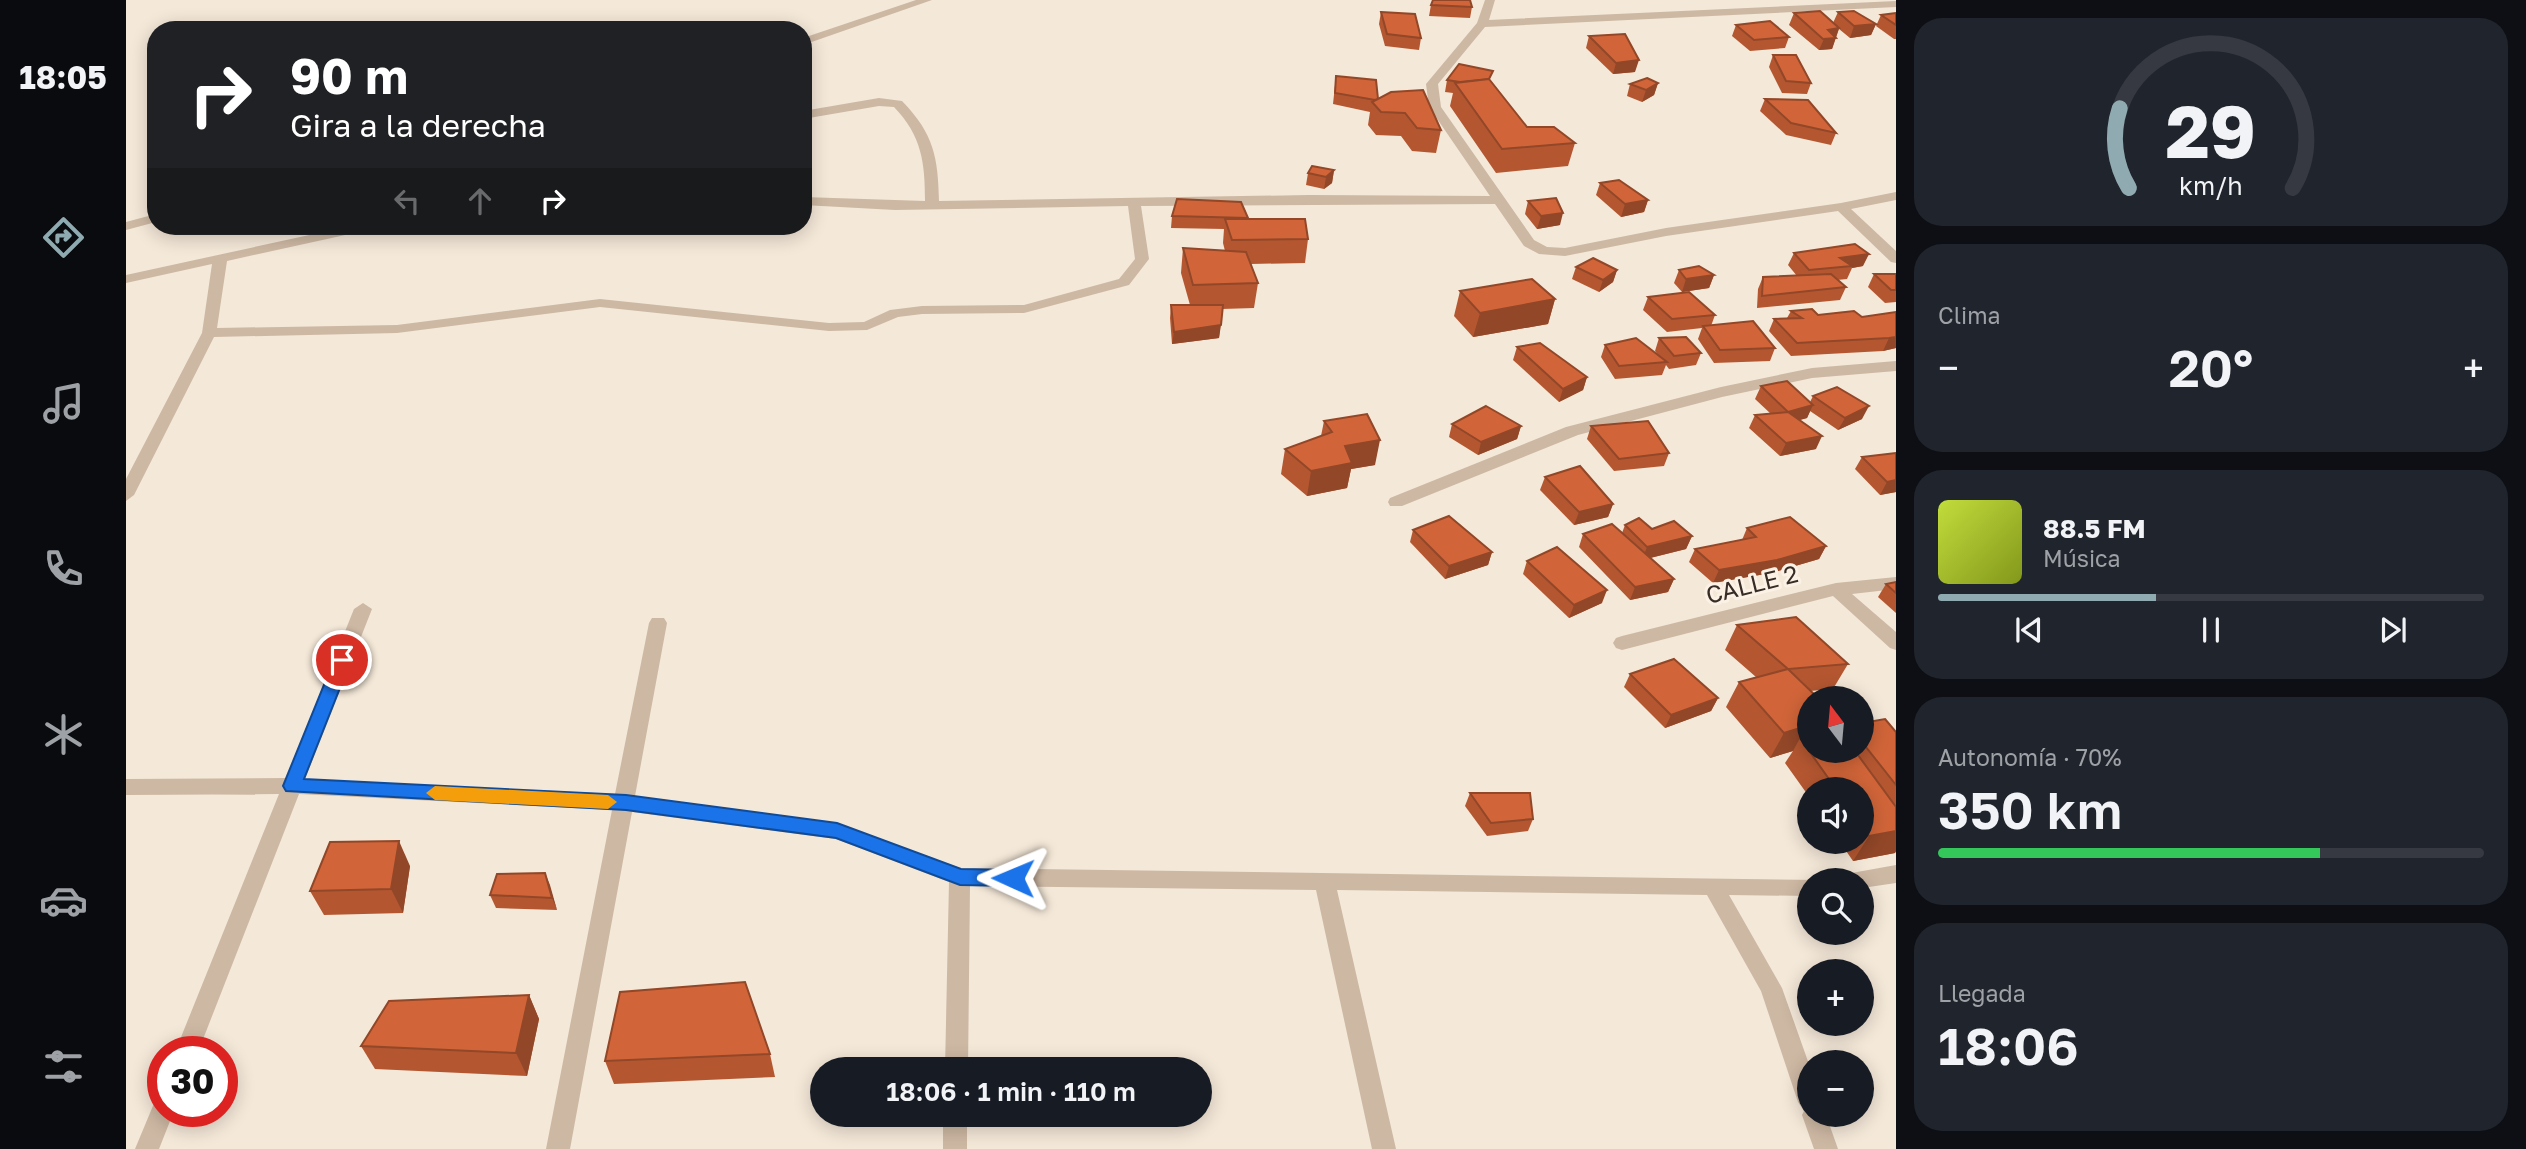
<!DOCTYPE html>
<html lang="es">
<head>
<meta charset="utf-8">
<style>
	:root { --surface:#171b24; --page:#20242c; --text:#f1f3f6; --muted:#9ea1a6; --line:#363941; --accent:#8fabb1 }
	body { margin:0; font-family:"Golos Text",sans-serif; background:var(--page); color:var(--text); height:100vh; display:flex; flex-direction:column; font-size:26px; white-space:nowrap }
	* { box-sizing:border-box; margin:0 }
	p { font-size:23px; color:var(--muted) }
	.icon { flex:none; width:38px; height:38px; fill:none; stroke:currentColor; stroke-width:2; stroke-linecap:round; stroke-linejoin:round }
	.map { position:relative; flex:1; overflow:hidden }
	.side { display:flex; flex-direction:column; gap:18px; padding:18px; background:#0d0f14; width:630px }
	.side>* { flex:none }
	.hud { position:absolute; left:21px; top:21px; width:665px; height:214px; border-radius:28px; box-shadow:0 4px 18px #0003; background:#202124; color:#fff; overflow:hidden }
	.needle { width:46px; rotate:344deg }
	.tools { position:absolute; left:1671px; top:686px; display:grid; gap:14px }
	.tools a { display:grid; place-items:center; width:77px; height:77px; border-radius:50%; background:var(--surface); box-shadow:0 4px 18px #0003; font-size:35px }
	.speed { position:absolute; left:21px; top:1036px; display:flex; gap:14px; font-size:35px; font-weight:700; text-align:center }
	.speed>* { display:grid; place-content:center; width:91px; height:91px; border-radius:50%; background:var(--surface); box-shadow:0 4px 18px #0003; line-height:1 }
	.speed .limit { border:10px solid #d22; background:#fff; color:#111 }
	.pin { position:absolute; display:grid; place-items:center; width:60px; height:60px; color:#fff; margin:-30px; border:4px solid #fff; border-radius:50%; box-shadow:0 2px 7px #0007 }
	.me { position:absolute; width:77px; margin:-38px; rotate:271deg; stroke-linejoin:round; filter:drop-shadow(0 0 5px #0008) }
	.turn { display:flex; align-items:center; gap:24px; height:147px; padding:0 28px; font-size:32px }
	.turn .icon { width:91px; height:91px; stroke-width:2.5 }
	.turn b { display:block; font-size:49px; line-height:60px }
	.lanes { display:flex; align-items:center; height:66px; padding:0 28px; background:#0003; justify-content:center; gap:35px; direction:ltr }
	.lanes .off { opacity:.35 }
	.big { font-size:52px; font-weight:600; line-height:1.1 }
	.side .tile { flex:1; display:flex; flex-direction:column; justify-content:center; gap:10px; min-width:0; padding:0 24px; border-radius:28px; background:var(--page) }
	.side .dial { align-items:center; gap:0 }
	.dial svg { height:182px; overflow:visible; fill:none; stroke:var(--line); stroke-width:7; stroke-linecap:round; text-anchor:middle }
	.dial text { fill:var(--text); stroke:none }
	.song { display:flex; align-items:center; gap:21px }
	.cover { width:84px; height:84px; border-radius:10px; background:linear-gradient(135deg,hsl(70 70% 55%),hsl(70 70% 35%)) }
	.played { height:7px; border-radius:4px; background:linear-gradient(90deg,var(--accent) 40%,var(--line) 40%) }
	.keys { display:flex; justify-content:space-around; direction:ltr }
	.heat { display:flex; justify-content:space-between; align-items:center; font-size:38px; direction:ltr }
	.charge { height:10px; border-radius:5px; background:linear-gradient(90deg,#34c759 70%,var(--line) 0) }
	.trip { position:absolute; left:684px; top:1057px; width:402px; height:70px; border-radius:35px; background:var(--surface); box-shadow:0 4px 18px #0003; font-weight:600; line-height:70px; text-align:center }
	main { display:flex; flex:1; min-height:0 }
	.dock { display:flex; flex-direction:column; width:126px; justify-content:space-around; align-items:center; background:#090b0e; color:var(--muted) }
	.dock .icon { width:49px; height:49px }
	.dock .current { color:var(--accent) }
	.dock b { font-size:32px; color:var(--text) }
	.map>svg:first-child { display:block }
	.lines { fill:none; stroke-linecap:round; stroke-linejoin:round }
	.minor { fill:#cdb8a3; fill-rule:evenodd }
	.wall { fill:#b45731 }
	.shaded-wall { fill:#924728 }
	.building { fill:#d16539; stroke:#924728; stroke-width:2 }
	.route { fill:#1a73e8; stroke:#114b97; stroke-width:2 }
	.slow { fill:#f59e0b }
	.labels { text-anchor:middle; stroke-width:6; stroke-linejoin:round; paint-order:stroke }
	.street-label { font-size:24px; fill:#372c26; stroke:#fbf2e5 }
</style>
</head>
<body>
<main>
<nav class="dock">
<b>18:05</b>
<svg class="icon current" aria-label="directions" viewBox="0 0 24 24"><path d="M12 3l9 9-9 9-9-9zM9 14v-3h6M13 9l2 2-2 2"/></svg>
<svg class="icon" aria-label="music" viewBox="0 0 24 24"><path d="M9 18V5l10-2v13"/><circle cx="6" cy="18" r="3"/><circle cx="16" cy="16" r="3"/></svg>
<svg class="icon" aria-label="phone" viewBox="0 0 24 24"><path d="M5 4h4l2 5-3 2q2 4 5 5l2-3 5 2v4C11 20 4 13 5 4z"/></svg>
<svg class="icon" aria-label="climate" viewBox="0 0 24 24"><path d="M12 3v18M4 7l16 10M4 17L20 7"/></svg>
<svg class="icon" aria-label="car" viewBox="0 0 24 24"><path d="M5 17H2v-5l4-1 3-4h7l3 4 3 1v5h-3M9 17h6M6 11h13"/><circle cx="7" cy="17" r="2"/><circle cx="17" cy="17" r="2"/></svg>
<svg class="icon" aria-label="filters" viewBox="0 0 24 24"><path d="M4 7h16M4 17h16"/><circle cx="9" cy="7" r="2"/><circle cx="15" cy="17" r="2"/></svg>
</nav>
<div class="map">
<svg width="1770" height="1149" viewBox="0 0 1770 1149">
	<rect width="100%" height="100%" fill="#f4e8d8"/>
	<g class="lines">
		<g class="minor">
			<path d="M790 0H806L677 45V38Z"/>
			<path d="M1359 0H1369L1363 20 1770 1V7L1359 27 1312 84 1315 107 1408 240 1421 247 1439 248 1540 228 1715 203 1770 192V200L1725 209 1770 251V263L1765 262 1712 211 1540 236 1439 256 1413 254 1398 246 1369 204 1015 206 1023 259 1003 285 898 313 796 314 772 317 741 330 703 331 474 307 271 333 88 337 8 495 0 501V479L76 333 86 264 0 283V275L225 226H249L242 230 101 261 91 328 271 325 474 299 703 323 738 322 764 310 796 306 898 305 993 279 1009 259 1002 206 769 210 677 205V197L799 201C799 163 796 136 768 107L753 106 677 119V111L753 98 776 101C808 134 812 157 813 201L1183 195 1364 196 1303 107 1300 84 1351 23Z"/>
			<path d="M30 214V222L0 230V222Z"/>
			<path d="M1770 361V371L1686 378 1596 397 1452 435 1276 506H1264L1262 502 1264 498 1440 427 1595 387 1686 368Z"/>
			<path d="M1770 577V589L1726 594 1770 632V650L1764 648 1707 596 1496 650 1490 648 1487 643 1490 638 1496 636 1710 583Z"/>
			<path d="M237 603 246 609 179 779 489 794 523 623 526 618H538L541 623 509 796 711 823 834 868 1690 880H1684V896L1603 895 1656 988 1684 1067V1115H1700L1712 1149H1688L1676 1115 1678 1111 1672 1102 1635 991 1581 895 1211 890 1270 1149H1246L1190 890 844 886 842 1069H819L823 882 710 839 506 812 444 1149H420L486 810 173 794 72 1052H49L153 794 0 795V779L160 778 228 609Z"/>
			<path d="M1770 865V883L1736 888V880H1717L1720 874Z"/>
			<path d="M37 1098V1111H48L33 1149H9L29 1101Z"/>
			<rect x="817" y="1115" width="24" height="34"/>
		</g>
	</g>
	<g class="wall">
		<path d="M1305 5 1346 7 1344 18 1303 16Z"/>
		<path d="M1255 12 1295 38 1293 50 1259 46 1253 24Z"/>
		<path d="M1712 12 1750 24 1745 35 1724 38 1713 29 1706 49 1693 50 1663 25 1668 13 1707 23Z"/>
		<path d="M1770 13V39H1768L1750 26 1755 15Z"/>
		<path d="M1610 25 1663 37 1659 48 1624 51 1606 36Z"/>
		<path d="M1463 36 1509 72 1487 74 1460 48Z"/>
		<path d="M1647 55 1685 83 1681 94 1656 93 1643 67Z"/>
		<path d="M1210 76 1252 99 1315 130 1310 153 1286 151 1275 136 1250 135 1242 125 1244 112 1207 104Z"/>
		<path d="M1321 80 1365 81 1401 127 1449 143 1442 166 1370 173 1324 106 1327 93 1319 92Z"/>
		<path d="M1532 83 1528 95 1516 102 1501 96 1504 84Z"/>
		<path d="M1639 99 1710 133 1705 145 1660 135 1634 111Z"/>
		<path d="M1208 170 1206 183 1198 189 1180 185 1182 173Z"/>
		<path d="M1474 183 1522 200 1518 212 1495 217 1470 195Z"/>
		<path d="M1402 201 1434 225 1411 229 1399 214Z"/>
		<path d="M1046 216 1122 218 1121 219 1182 239 1179 263 1125 264 1132 283 1128 308 1096 309 1093 338 1046 344 1044 318 1045 305H1064L1055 273 1057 248 1099 251 1097 243 1098 229 1045 228Z"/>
		<path d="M1668 253 1737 266 1726 268 1721 279 1711 280 1720 287 1714 300 1631 308 1632 289 1637 277 1671 276 1662 265Z"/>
		<path d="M1450 267 1491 270 1487 282 1473 292 1446 279Z"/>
		<path d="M1553 270 1588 275 1583 288 1556 292 1548 283Z"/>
		<path d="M1748 274H1770V302L1759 303 1742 287Z"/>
		<path d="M1334 291 1429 299 1422 324 1347 337 1328 316Z"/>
		<path d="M1522 297 1589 315 1585 326 1649 348 1644 361 1588 363 1572 339 1576 328 1541 332 1517 310Z"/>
		<path d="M1665 311 1692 315 1736 317 1770 312V348L1757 351 1665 356 1643 331 1648 319 1661 318Z"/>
		<path d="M1533 338 1575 353 1570 365 1543 369 1540 365 1536 375 1489 379 1475 357 1479 345 1532 355 1529 351Z"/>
		<path d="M1391 347 1461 377 1457 390 1433 402 1387 360Z"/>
		<path d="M1635 386 1684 402 1687 396 1736 419 1712 430 1684 411 1681 418 1673 420 1690 449 1654 456 1623 428 1629 415 1645 414 1629 399Z"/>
		<path d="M1198 421 1249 465 1225 469 1221 488 1181 496 1155 474 1159 449 1195 436Z"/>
		<path d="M1326 424 1395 426 1391 439 1352 455 1323 437Z"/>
		<path d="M1465 426 1543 453 1538 466 1488 471 1461 439Z"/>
		<path d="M1770 453V492L1754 495 1729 469 1736 457Z"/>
		<path d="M1419 477 1487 504 1482 517 1448 525 1414 490Z"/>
		<path d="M1499 525 1526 529 1566 536 1560 549 1524 558 1548 579 1542 592 1504 600 1453 547 1457 534 1496 533Z"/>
		<path d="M1621 528 1700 546 1693 559 1645 573 1587 583 1563 562 1569 549 1616 540Z"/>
		<path d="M1287 530 1366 552 1362 565 1319 579 1284 542Z"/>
		<path d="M1401 561 1476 603 1443 618 1397 574Z"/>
		<path d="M1770 582V613L1752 597 1760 584Z"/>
		<path d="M1611 625 1722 664 1707 689 1684 691V751H1736V723L1770 732V851L1769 853 1727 861 1714 842H1736V789H1684V798L1659 763 1667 751 1644 758 1600 707 1613 682 1630 677 1599 650Z"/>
		<path d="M1504 674 1592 698 1585 711 1539 728 1498 687Z"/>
		<path d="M1344 793 1407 819 1402 831 1361 836 1339 806Z"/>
		<path d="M284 866 277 913 198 915 184 891Z"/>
		<path d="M419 873 431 910 370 908 364 895Z"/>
		<path d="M403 995 413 1019 401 1076 249 1069 235 1046Z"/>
		<path d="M644 1054 649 1077 488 1084 479 1061Z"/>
	</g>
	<g class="shaded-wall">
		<path d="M1750 24 1745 35 1724 38 1728 26Z"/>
		<path d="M1713 28 1706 49 1693 50 1702 30Z"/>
		<path d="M1513 60 1509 72 1487 74 1490 63Z"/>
		<path d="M1532 83 1528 95 1516 102 1520 90Z"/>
		<path d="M1208 170 1206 183 1198 189 1200 177Z"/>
		<path d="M1522 200 1518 212 1495 217 1499 204Z"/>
		<path d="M1437 213 1434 225 1411 229 1415 216Z"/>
		<path d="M1743 254 1737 266 1726 268V266L1714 258Z"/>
		<path d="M1491 270 1487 282 1473 292 1477 280Z"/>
		<path d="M1588 275 1583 288 1556 292 1560 279Z"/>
		<path d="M1429 299 1422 324 1347 337 1354 313Z"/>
		<path d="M1095 325 1093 338 1046 344 1048 332Z"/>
		<path d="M1770 337V348L1757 351 1763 338Z"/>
		<path d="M1461 377 1457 390 1433 402 1437 389Z"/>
		<path d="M1687 405 1681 418 1656 425 1662 412Z"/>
		<path d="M1743 406 1736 419 1712 430 1719 418Z"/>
		<path d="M1395 426 1391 439 1352 455 1355 442Z"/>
		<path d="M1696 436 1690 449 1654 456 1660 443Z"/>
		<path d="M1254 440 1249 465 1225 469 1221 488 1181 496 1185 471 1219 446Z"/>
		<path d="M1770 480V492L1754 495 1761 482Z"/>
		<path d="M1487 504 1482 517 1448 525 1453 512Z"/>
		<path d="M1566 536 1560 549 1516 560 1521 547Z"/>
		<path d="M1700 546 1693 559 1645 573 1587 583 1593 570Z"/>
		<path d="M1366 552 1362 565 1319 579 1323 566Z"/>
		<path d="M1548 579 1542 592 1504 600 1509 587Z"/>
		<path d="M1481 590 1476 603 1443 618 1448 605Z"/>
		<path d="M1592 698 1585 711 1539 728 1545 715Z"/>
		<path d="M1684 725V745L1674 738 1667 751 1644 758 1658 733Z"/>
		<path d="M1770 831V851L1769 853 1727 861 1743 836Z"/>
		<path d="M273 841 284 866 277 913 265 889Z"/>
		<path d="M419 873 424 885 431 910 426 898Z"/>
		<path d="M403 995 413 1019 401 1076 390 1053Z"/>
	</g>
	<g class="building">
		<path d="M1307 0H1344L1346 7 1305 5Z"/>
		<path d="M1694 11 1713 28 1702 30 1710 38 1697 39 1668 13Z"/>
		<path d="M1728 11 1750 24 1728 26 1712 12Z"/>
		<path d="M1255 12 1289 14 1295 38 1261 34Z"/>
		<path d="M1770 13V25L1755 15Z"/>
		<path d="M1644 21 1663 37 1628 40 1610 25Z"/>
		<path d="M1499 34 1513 60 1490 63 1463 36Z"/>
		<path d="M1647 55H1670L1685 83 1660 81Z"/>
		<path d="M1333 64 1367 71 1363 79 1334 82 1321 80Z"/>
		<path d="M1210 76 1250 80 1252 99 1249 100 1209 93Z"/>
		<path d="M1521 78 1532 83 1520 90 1504 84Z"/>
		<path d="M1363 79 1401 127H1428L1449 143 1376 149 1329 83Z"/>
		<path d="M1297 90 1315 130 1291 128 1279 113 1255 112 1246 102 1265 92Z"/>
		<path d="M1639 99 1682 100 1710 133 1665 123Z"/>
		<path d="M1186 166 1208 170 1200 177 1182 173Z"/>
		<path d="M1493 180 1522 200 1499 204 1474 183Z"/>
		<path d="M1430 198 1437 213 1415 216 1402 201Z"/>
		<path d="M1051 199 1115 202 1122 218 1046 216Z"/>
		<path d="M1099 219H1179L1182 239 1106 240Z"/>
		<path d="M1729 244 1743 254 1714 258 1726 266 1683 270 1668 253Z"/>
		<path d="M1057 248 1120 252 1132 283 1067 285Z"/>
		<path d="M1467 258 1491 270 1477 280 1450 267Z"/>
		<path d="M1573 266 1588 275 1560 279 1553 270Z"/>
		<path d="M1705 274 1720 287 1636 296 1637 277Z"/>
		<path d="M1748 274H1770V290H1765Z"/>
		<path d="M1406 279 1429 299 1354 313 1334 291Z"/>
		<path d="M1563 292 1589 315 1546 319 1522 297Z"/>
		<path d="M1045 305H1097L1095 325 1048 332Z"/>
		<path d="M1686 309 1692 315 1728 311 1736 317 1770 312V337L1763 338 1671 343 1648 319 1676 318 1665 311Z"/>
		<path d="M1627 321 1649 348 1594 350 1577 326Z"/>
		<path d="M1560 337 1575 353 1548 356 1533 338Z"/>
		<path d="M1510 338 1541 362 1493 366 1479 345Z"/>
		<path d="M1414 343 1461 377 1437 389 1391 347Z"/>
		<path d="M1661 381 1687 405 1662 412 1635 386Z"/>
		<path d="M1711 387 1743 406 1719 418 1687 396Z"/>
		<path d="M1360 406 1395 426 1355 442 1326 424Z"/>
		<path d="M1662 412 1696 436 1660 443 1629 415Z"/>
		<path d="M1241 414 1254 440 1219 446 1226 463 1185 471 1159 449 1206 432 1198 421Z"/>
		<path d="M1522 421 1543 453 1493 459 1465 426Z"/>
		<path d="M1770 453V480L1761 482 1736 457Z"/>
		<path d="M1454 466 1487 504 1453 512 1419 477Z"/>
		<path d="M1323 516 1366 552 1323 566 1287 530Z"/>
		<path d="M1664 517 1700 546 1651 560 1593 570 1569 549 1630 537 1621 528Z"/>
		<path d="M1513 518 1526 529 1548 521 1566 536 1521 547 1499 525Z"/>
		<path d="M1486 524 1548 579 1509 587 1457 534Z"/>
		<path d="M1431 547 1481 590 1448 605 1401 561Z"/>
		<path d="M1770 582V593L1760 584Z"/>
		<path d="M1670 617 1722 664 1662 669 1692 698H1684V725L1658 733 1613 682 1662 669 1611 625Z"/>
		<path d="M1548 659 1592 698 1545 715 1504 674Z"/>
		<path d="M1759 719 1770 732V785L1736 742V723Z"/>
		<path d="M1684 737V751H1729L1770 807V831L1743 836 1736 826V789H1710L1674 738Z"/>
		<path d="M1344 793H1404L1407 819 1365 823Z"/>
		<path d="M273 841 265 889 184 891 204 842Z"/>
		<path d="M419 873 426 898 364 895 371 874Z"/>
		<path d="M619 982 644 1054 479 1061 494 992Z"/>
		<path d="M403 995 390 1053 235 1046 263 1001Z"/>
	</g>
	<path class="route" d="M216 653 225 660 178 779 500 795 711 823 835 869 887 870 893 872 896 878 893 884 887 886 834 885 710 838 500 810 160 791 157 786 208 660Z"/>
	<path class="slow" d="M309 786 482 795 491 802 482 809 309 800 300 793Z"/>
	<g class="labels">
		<g class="street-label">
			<text transform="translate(1626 585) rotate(-14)" y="8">CALLE 2</text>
		</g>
	</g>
</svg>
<div class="tools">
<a><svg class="needle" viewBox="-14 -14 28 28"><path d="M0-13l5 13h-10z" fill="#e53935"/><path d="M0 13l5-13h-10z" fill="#9ea1a6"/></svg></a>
<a><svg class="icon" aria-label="sound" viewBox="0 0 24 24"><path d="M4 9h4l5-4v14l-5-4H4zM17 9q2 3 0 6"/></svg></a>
<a><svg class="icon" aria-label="search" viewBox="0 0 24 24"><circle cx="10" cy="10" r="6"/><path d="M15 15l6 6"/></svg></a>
<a>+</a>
<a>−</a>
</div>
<div class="speed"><div class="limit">30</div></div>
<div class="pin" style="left:216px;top:660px;background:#d93025"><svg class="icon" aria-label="arrive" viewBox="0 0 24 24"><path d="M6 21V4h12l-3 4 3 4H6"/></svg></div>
<svg class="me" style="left:887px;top:878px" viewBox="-20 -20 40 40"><path d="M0-17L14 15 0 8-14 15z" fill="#1a73e8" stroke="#fff" stroke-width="4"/></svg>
<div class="trip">18:06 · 1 min · 110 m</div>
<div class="hud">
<div class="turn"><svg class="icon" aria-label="right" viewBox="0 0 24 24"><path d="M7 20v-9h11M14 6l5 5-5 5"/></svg><div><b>90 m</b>Gira a la derecha</div></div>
<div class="lanes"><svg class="icon off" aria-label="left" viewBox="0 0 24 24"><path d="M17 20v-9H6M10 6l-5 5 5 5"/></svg><svg class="icon off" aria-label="ahead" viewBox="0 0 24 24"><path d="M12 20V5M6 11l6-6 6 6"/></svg><svg class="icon" aria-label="right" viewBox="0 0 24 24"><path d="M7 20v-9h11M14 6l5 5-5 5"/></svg></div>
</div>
</div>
<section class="side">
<div class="tile dial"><svg viewBox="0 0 100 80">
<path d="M14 69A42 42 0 1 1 86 69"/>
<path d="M14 69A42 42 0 0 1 10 34" stroke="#8fabb1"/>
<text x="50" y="56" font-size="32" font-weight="700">29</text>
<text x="50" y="72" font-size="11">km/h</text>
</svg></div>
<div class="tile"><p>Clima</p>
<div class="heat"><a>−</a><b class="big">20°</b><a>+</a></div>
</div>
<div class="tile">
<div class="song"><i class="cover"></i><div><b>88.5 FM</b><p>Música</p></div></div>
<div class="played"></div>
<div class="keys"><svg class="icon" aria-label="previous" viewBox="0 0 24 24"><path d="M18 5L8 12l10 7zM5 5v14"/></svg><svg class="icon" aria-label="pause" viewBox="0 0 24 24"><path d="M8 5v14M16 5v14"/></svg><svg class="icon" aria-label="next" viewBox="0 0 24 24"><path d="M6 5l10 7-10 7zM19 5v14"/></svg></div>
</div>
<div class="tile"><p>Autonomía · 70%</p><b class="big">350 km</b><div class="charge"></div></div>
<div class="tile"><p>Llegada</p><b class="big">18:06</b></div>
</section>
</main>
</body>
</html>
